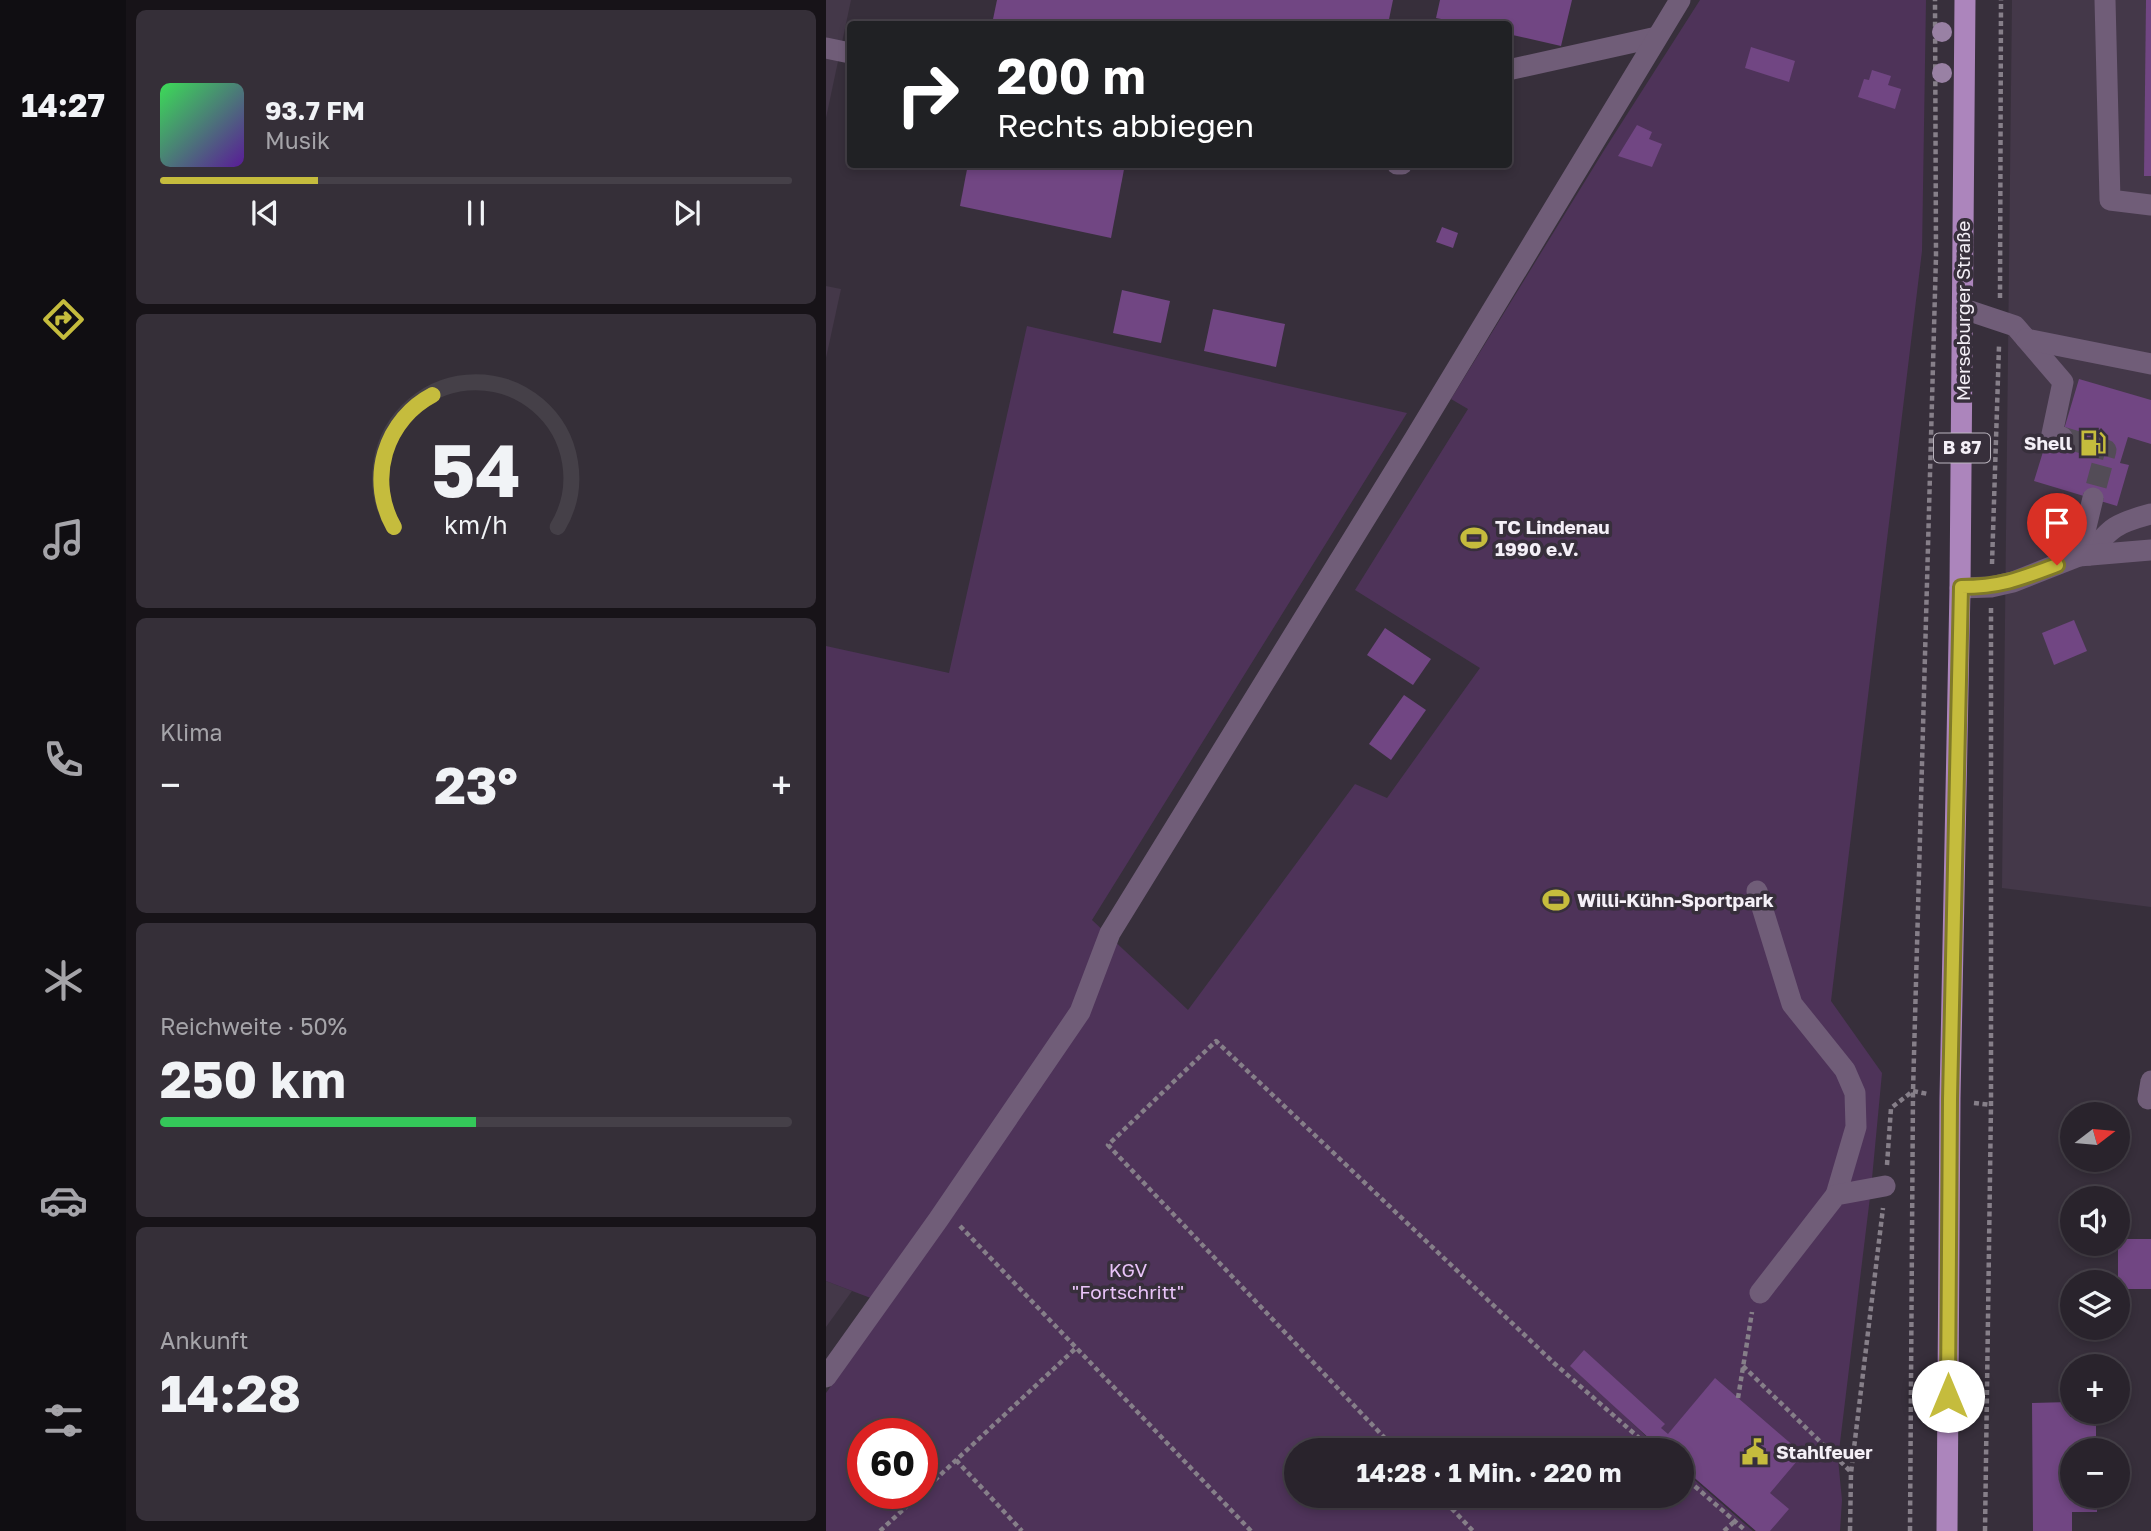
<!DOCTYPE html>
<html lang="de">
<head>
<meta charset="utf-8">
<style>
	:root { --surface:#29232c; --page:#352f38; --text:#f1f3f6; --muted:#a5a4a9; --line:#454048; --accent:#c5bc3d }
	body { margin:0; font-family:"Golos Text",sans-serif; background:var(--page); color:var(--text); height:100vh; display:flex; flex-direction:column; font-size:26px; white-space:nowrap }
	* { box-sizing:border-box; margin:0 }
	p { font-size:23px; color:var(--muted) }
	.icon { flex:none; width:38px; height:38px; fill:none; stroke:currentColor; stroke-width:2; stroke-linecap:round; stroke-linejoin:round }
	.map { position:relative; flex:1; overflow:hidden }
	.side { display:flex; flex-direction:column; gap:10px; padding:10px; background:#171318; width:700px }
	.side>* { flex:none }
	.top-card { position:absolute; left:21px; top:21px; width:665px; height:147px; border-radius:7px; box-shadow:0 4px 10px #0003,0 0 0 2px var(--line); background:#202124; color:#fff; overflow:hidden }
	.needle { width:46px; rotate:74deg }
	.fabs { position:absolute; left:1234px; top:1102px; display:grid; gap:14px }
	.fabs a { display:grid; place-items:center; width:70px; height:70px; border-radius:50%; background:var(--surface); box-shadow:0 4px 10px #0003,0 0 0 2px var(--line); font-size:35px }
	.speed { position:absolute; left:21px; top:1418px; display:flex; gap:14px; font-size:35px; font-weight:700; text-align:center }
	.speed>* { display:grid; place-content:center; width:91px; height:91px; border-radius:50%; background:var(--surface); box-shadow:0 4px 10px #0003,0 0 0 2px var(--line); line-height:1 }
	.speed .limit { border:10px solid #d22; background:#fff; color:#111 }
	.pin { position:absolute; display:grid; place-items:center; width:60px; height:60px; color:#fff; margin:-72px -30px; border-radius:50% 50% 50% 0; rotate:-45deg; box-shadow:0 0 7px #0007 }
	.pin .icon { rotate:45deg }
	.me { position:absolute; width:77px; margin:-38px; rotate:0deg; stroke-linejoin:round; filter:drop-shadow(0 0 5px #0008) }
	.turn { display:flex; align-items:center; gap:24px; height:147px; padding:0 35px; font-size:32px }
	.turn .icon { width:91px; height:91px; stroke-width:2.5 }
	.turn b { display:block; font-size:49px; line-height:60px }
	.big { font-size:52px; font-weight:700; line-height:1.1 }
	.side .widget { flex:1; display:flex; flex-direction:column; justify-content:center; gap:10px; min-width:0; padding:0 24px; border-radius:10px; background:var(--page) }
	.side .dial { align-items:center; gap:0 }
	.dial svg { height:182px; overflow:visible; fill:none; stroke:var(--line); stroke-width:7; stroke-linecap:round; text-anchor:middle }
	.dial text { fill:var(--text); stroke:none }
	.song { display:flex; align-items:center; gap:21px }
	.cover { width:84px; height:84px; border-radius:10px; background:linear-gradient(135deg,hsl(130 70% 55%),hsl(270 70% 35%)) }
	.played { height:7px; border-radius:4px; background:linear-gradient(90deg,var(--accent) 25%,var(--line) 25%) }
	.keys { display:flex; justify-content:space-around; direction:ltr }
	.heat { display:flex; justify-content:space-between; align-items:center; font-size:38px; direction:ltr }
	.charge { height:10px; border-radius:5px; background:linear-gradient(90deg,#34c759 50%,var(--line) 0) }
	.trip { position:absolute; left:458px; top:1438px; width:410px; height:70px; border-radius:35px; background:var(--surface); box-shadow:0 4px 10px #0003,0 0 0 2px var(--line); font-weight:700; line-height:70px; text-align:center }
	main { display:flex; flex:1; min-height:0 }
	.menu { display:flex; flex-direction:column; width:126px; justify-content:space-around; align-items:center; background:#100e12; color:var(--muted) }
	.menu .icon { width:49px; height:49px }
	.menu .on { color:var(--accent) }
	.menu b { font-size:32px; color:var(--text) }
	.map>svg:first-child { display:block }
	.built { fill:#443849 }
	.green { fill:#4e3359; fill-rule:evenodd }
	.building { fill:#714683 }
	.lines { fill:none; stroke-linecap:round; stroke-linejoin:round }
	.minor-tunnel { stroke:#534c57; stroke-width:21; stroke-dasharray:21 10; stroke-linecap:butt }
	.path { stroke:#867f89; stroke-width:4.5; stroke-dasharray:5 3.5; stroke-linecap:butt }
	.minor { stroke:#705d78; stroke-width:21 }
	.major { stroke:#ac85bc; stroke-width:21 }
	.tree { fill:#9981a4 }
	.route-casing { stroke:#807a28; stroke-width:18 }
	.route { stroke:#c5bc3d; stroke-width:12 }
	.labels { text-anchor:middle; stroke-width:7; stroke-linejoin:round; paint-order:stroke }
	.shield { fill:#372f3b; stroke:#bbb5bf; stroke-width:2 }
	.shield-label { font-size:18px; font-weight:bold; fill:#f4eff7 }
	.street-label { font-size:19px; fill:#f4eff7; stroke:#372f3b }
	.poi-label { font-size:19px; font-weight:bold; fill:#f4eff7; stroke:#372f3b; text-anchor:start }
	.park-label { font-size:19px; fill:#e9c4f9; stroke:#372f3b }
</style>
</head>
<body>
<main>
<nav class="menu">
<b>14:27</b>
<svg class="icon on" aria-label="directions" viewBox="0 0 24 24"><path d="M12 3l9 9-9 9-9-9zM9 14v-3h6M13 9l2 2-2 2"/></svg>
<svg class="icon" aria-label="music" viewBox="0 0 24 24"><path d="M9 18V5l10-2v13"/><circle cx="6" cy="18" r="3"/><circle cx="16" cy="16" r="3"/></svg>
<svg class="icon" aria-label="phone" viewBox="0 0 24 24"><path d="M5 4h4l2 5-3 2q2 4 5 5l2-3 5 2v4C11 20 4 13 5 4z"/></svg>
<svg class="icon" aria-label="climate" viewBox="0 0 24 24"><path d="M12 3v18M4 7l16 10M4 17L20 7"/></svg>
<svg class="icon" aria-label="car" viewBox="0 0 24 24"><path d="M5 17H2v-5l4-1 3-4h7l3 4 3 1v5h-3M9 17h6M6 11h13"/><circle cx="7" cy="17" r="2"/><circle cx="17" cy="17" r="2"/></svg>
<svg class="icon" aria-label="filters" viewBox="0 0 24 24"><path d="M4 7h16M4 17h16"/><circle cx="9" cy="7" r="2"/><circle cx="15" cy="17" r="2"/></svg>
</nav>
<section class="side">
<div class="widget">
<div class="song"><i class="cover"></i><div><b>93.7 FM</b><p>Musik</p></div></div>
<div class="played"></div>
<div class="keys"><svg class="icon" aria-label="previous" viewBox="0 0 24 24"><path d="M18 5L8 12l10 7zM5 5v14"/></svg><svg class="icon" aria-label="pause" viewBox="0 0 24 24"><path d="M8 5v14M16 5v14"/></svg><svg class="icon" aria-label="next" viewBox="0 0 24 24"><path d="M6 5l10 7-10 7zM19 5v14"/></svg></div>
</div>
<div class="widget dial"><svg viewBox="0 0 100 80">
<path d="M14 69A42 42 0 1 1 86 69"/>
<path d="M14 69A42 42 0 0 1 31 11" stroke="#c5bc3d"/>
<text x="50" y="56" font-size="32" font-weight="700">54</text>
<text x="50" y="72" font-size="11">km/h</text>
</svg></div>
<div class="widget"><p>Klima</p>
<div class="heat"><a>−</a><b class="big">23°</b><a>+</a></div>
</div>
<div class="widget"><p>Reichweite · 50%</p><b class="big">250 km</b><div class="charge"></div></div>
<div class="widget"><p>Ankunft</p><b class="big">14:28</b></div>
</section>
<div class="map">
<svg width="1325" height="1531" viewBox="0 0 1325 1531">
	<rect width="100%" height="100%" fill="#372f3b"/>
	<g class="built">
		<path d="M0 0H25L0 118Z"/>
		<path d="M1186 0H1325V907L1176 888Z"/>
		<path d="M0 286 15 289 0 358Z"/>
		<path d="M0 1281 26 1291 0 1327Z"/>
	</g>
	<path class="green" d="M874 0H1100L1096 251 1005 1001 1056 1073 1045 1189 1012 1459 1016 1500 1014 1531H930L856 1467V1451L794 1411 835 1451H471V1496H856V1469L927 1531H0V1393L63 1305 0 1281V646L123 673 201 326 581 413 266 920 362 1010 529 784 561 798 654 668 529 590 642 409 625 399 777 152ZM37 1433H96V1493H37Z"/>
	<g class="building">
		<path d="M171 0H567L562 24H166Z"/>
		<path d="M614 0H746L735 46 682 34V24H641L610 18Z"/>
		<path d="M1320 0H1325V176H1318Z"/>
		<path d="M925 47 969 61 963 82 919 68Z"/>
		<path d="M1046 70 1065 76 1062 85 1075 89 1069 109 1032 97 1038 79 1043 80Z"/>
		<path d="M811 125 826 132 823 139 836 144 826 167 792 156Z"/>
		<path d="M142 164H299L285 238 134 206Z"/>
		<path d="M616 227 632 233 627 248 610 242Z"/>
		<path d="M296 290 344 301 335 343 287 333Z"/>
		<path d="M387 309 459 324 450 367 378 351Z"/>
		<path d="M1253 379 1325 400V444L1302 437 1294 463 1303 465 1291 506 1208 481 1220 442 1233 446Z"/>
		<path d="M1248 620 1261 651 1228 665 1216 633Z"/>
		<path d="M559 628 605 659 587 685 541 655Z"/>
		<path d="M578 695 600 710 565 760 543 744Z"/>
		<rect x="1292" y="1239" width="33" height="50"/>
		<path d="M758 1350 839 1424 835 1428 842 1434 889 1378 977 1454 944 1493 963 1509 944 1531H930L856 1467V1451H837L744 1366Z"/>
		<path d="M1244 1402V1417L1270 1416V1451H1246V1496H1271V1512H1246V1531H1207L1206 1403Z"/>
	</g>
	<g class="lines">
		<path class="minor-tunnel" d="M1236 437 1280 450 1267 498"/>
		<g class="path">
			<path d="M1174 298 1175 0"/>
			<path d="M1166 564 1173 346"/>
			<path d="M1148 1103 1165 1105"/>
			<path d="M1061 1165 1065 1108 1087 1091 1102 1094"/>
			<path d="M134 1226 425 1531"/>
			<path d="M917 1366 1025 1472"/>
			<path d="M912 1398 926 1312"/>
			<path d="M571 1451 282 1145 390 1041 729 1364 828 1451"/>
			<path d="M130 1460 196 1531"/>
			<path d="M856 1475 920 1531"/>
			<path d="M96 1492 250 1348"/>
			<path d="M614 1496 647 1531"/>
			<path d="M54 1531 95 1493"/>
			<path d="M898 1531 909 1521"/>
			<path d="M1024 1531 1025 1473 1057 1208"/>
			<path d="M1084 1531 1087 1091 1110 256 1109 0"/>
			<path d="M1159 1531 1165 1105V608"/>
		</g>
		<g class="minor">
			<path d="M1279 0 1284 200 1325 205"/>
			<path d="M0 48 24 53"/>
			<path d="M682 70 831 37"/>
			<path d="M571 164H576"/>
			<path d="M1138 309 1189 326 1237 382 1226 434 1236 437"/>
			<path d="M1200 339 1325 364"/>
			<path d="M1263 555C1284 527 1291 523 1325 514"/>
			<path d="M1253 556 1267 498"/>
			<path d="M1134 588 1165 587 1187 582 1253 556 1325 550"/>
			<path d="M931 891 966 1004 1019 1070 1029 1093 1030 1127 1010 1195"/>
			<path d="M1322 1099 1325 1081"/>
			<path d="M934 1293 1010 1195 1059 1186"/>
			<path d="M0 1377 112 1220 254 1012 284 933 589 438 854 0"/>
		</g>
		<path class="major" d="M1121 1531 1124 1099 1134 588 1139 0"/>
	</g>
	<g class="tree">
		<circle cx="1116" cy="32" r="10"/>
		<circle cx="1116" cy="73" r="10"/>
	</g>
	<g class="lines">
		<g class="route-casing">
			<path id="route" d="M1122 1396 1124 1099 1135 587C1174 587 1194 579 1231 565"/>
		</g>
		<use href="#route" class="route"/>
	</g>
	<defs>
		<g id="fuel-bare" transform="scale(2.1)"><path d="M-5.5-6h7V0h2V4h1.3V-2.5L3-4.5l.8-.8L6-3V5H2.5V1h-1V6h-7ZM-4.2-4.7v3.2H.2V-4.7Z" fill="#c5bc3d" stroke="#372f3b" stroke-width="2.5" paint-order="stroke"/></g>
		<g id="stadium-bare" transform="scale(2.1)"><path d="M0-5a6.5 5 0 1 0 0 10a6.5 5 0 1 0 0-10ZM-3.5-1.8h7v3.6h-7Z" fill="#c5bc3d" stroke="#372f3b" stroke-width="2.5" paint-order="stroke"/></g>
		<g id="civic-bare" transform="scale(2.1)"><path d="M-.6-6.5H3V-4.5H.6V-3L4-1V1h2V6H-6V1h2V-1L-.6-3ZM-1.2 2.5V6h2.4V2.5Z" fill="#c5bc3d" stroke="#372f3b" stroke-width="2.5" paint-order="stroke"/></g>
	</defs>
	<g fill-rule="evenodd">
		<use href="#fuel-bare" x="1267" y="443"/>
		<use href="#stadium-bare" x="648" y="538"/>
		<use href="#stadium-bare" x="730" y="900"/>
		<use href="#civic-bare" x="929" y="1452"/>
	</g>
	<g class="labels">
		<rect class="shield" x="1108" y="433.5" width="56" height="29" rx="5"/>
		<g class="shield-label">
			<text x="1136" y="454">B 87</text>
		</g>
		<g class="street-label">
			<text transform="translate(1137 311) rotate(-90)" y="7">Merseburger Straße</text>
		</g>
		<g class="poi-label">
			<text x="1246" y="450" text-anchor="end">Shell</text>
			<text x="669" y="534">TC Lindenau<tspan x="669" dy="22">1990 e.V.</tspan></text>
			<text x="751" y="907">Willi-Kühn-Sportpark</text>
			<text x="950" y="1459">Stahlfeuer</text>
		</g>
		<g class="park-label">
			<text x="302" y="1277">KGV<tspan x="302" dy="22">"Fortschritt"</tspan></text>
		</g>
	</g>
</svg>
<div class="fabs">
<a><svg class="needle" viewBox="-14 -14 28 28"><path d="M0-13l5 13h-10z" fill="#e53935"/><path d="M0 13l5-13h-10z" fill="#a5a4a9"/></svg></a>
<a><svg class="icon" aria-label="sound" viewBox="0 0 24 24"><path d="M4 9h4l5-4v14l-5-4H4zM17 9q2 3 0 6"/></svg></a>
<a><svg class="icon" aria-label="layers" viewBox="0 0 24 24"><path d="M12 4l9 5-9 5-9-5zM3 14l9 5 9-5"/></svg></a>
<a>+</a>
<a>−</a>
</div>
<div class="speed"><div class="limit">60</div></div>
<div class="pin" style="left:1231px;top:565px;background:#d93025"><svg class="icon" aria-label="arrive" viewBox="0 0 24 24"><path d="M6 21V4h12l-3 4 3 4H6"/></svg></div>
<svg class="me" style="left:1122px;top:1396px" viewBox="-20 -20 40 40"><circle r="19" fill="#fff"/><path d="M0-13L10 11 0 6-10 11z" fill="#c5bc3d"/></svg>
<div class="trip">14:28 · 1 Min. · 220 m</div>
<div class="top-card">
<div class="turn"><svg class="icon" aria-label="right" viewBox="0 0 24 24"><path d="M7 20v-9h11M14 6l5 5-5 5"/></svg><div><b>200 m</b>Rechts abbiegen</div></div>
</div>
</div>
</main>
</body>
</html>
